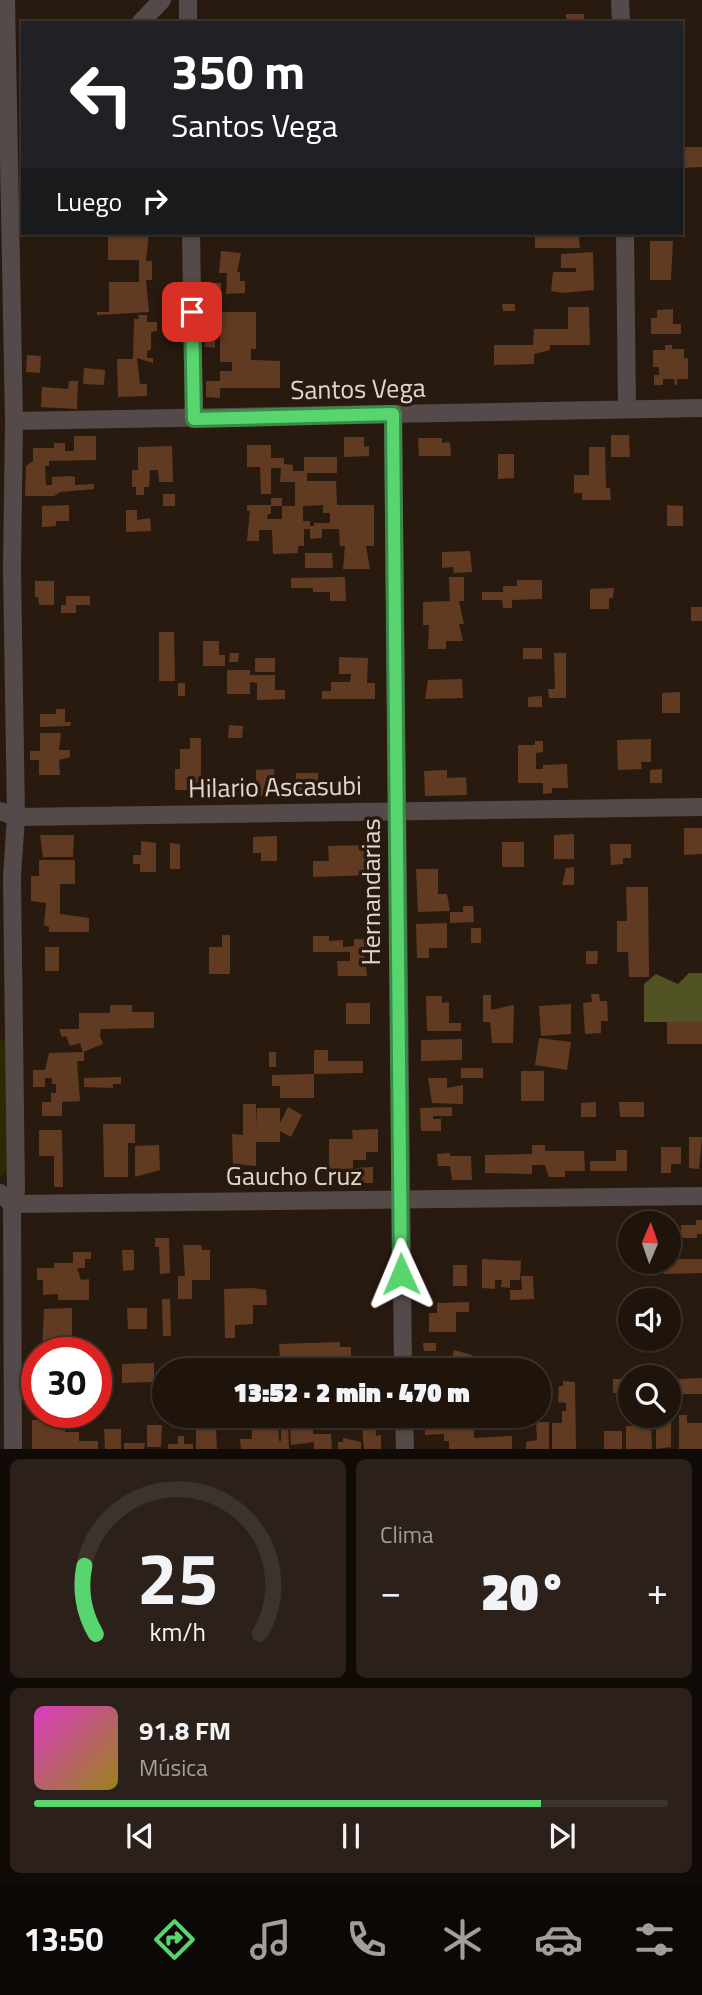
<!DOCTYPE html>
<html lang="es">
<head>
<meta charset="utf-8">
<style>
	:root { --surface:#1f140c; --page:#2c211a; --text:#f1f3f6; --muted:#a19e9d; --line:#3c332d; --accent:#59d56f }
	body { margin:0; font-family:"Titillium Web",sans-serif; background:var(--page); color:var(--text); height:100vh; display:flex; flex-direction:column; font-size:26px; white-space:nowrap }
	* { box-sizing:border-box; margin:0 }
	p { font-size:23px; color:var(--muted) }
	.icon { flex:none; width:38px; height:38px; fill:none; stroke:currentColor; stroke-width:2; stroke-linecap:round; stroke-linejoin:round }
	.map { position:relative; height:1449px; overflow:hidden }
	.side { display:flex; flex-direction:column; gap:10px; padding:10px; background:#110b07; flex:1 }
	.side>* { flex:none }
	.guide { position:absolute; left:21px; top:21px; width:662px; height:214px; border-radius:0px; box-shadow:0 2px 5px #0004,0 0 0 2px var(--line); background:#202124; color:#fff; overflow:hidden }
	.needle { width:46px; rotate:2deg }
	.controls { position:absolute; left:618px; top:1211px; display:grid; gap:14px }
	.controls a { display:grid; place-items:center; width:63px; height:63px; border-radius:50%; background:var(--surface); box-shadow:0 2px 5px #0004,0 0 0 2px var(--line); font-size:35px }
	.speed { position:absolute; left:21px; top:1337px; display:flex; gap:14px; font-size:35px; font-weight:700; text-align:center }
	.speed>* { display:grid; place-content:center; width:91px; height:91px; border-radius:50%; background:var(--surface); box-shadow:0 2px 5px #0004,0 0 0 2px var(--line); line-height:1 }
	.speed .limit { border:10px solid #d22; background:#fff; color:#111 }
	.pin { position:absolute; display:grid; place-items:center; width:60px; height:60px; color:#fff; margin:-30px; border-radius:14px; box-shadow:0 4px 10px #0006 }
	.me { position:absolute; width:77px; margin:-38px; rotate:359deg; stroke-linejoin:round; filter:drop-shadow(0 0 5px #0008) }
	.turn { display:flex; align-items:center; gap:24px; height:147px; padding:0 35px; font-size:32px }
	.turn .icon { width:91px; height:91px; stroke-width:2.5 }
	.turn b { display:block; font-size:49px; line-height:60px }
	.then { display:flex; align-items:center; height:66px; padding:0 35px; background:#0003; gap:14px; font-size:26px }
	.big { font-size:52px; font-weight:800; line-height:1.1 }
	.side .widget { flex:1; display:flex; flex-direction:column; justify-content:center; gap:10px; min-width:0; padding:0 24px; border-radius:10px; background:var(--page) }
	.side .dial { align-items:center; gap:0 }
	.dial svg { height:182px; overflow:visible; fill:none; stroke:var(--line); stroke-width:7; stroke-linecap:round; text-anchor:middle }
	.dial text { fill:var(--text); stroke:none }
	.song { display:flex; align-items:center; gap:21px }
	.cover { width:84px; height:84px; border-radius:10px; background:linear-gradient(135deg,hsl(310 70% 55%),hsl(50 70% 35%)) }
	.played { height:7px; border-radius:4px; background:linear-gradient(90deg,var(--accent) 80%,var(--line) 80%) }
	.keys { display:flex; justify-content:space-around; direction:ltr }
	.heat { display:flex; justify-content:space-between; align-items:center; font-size:38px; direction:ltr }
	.side .tiles { flex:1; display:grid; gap:10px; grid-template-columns:1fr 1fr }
	.widget:last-child { grid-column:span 2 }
	.trip { position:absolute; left:152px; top:1358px; width:399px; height:70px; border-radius:35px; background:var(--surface); box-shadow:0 2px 5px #0004,0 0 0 2px var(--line); font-weight:800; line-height:70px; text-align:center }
	.menu { display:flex; height:112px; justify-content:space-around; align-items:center; background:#0c0805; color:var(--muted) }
	.menu .icon { width:49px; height:49px }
	.menu .active { color:var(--accent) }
	.menu b { font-size:32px; color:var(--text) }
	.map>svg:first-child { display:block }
	.green { fill:#2a2b05 }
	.forest { fill:#515325 }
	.building { fill:#613b21; fill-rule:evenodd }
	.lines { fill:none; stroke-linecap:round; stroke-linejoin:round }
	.minor { stroke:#554a4a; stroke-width:18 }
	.route-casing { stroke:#3a8a48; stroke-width:18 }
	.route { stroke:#59d56f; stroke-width:12 }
	.labels { text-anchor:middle; stroke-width:7; stroke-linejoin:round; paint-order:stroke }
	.street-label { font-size:26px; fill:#e2d7d0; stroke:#291a10 }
</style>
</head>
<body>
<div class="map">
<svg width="702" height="1449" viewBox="0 0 702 1449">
	<rect width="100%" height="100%" fill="#291a10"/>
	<path class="green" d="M0 1040H6L7 1170 0 1177Z"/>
	<path class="forest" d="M689 973H702V1022H644V984L656 974 678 984Z"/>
	<g class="building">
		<rect x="566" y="14" width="18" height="9"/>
		<path d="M681 147H702V167L681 168Z"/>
		<path d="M108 233H149L146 261H152V280H146L149 312 97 315V312H109V282H139V260H108Z"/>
		<rect x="217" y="233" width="44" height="3"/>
		<path d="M549 233H588V237H579L580 248H535V236H549Z"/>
		<path d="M650 241H673L671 280H650Z"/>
		<path d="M221 251 241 253 237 272H240V281H245V293L226 294 227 273H219Z"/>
		<path d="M593 252 594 290 563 293 551 291 553 272H576V268H561V254Z"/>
		<rect x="210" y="283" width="11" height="14"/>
		<path d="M502 304H515V311H503Z"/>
		<path d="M568 307H589L590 345H550V350L534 354V364L494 365V345H533L534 329H568Z"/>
		<path d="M673 309V324H681V334H651V318H657V310Z"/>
		<path d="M220 312H256V349H251V360L280 361V388H220V398L206 397V381H220V371H232V362H220Z"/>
		<path d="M138 315H147V322H157V331L151 332V350L147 351V358H153V363L137 358 140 384H147V396L118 397 117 359H133L134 319H139Z"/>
		<path d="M204 334H215V348L205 347Z"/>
		<path d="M665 345H672V349H684V358H688V379H677V385H675L674 379H663V385H654V375H659V367H653V350H665Z"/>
		<path d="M27 355 41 356 40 373 26 372Z"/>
		<path d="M84 368 105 370 104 385 83 384Z"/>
		<path d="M69 381H78L77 409 41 407 42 387 68 389Z"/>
		<path d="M611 435H629L630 457H611Z"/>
		<path d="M74 436H96V460L49 461V466H45L46 485H52V477L70 476 75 477V485L94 484V489L60 492 54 496H25L26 466 33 461V448H54V443H65V451H74Z"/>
		<path d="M344 437H364V447L369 446V456L344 457Z"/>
		<path d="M418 438H442V443L450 442 451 456H419Z"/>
		<path d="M247 445H271V458H284V464L293 465V471H304V457H337V473H307V481H336L337 505H374V546H366L370 569H343L345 546H340L339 529H322V538L310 539V529H304V546H298V553L273 554 272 530H259V541H247L250 511H247V505H271V514H268L267 519H282V506H295V482H280L281 468H271V494H261L260 467H247ZM323 505V513H330V523H314V526H310V521H303V506Z"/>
		<path d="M172 446 173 482H159L158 470H150L149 487H144V495H136V487H132V470H138V447Z"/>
		<path d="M589 447H605L606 488H610L611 500H582V493H574V475H589Z"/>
		<path d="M498 454H514V478L498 479Z"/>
		<rect x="163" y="494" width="12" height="12"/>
		<rect x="271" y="498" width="11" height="8"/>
		<path d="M69 505V521H56V526L42 527V506Z"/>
		<path d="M667 505 683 506V526H667Z"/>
		<path d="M126 510H137V520L150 518 151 531 126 532Z"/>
		<path d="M470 551 472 572 454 573 453 567 442 568V552Z"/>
		<path d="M305 553H332L333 568H305Z"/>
		<path d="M345 577 346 601H330V592H313V588H291V578Z"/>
		<path d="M449 577H464V601H459L464 624H459L463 641H446V649H428L429 625H423V602L450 601Z"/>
		<path d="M517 580H542V599L512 600V608H503L502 600H482V592H503V586H517Z"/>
		<path d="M35 581H54V605H39L38 597H35Z"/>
		<path d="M614 588 613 598H609V609H590V589Z"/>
		<path d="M66 596H90V605H76V613H61V605H66Z"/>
		<rect x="691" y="607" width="11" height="14"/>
		<path d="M159 632H174L175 681H159Z"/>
		<path d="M203 641H219V655H225V666H203Z"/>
		<rect x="523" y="648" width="19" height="11"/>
		<path d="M230 653H239L238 662H229Z"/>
		<path d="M554 653H566V698H549L548 689H555Z"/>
		<path d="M339 657 368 658 367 683H375V699H322V691H331V682H350L351 674H339Z"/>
		<rect x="255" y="658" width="20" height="14"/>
		<path d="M227 670H250V675H275V690H285V699L257 700V683L250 682V694H227Z"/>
		<path d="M462 679 463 698 425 699 428 680Z"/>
		<rect x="178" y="683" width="7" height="13"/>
		<path d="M680 692V713H662V693Z"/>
		<path d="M542 696V707H528V697Z"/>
		<path d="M56 709H65V722H71L70 726 40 727V714H56Z"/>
		<path d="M229 725 243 726 242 738H228Z"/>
		<path d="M40 733H61L59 750H70V757L59 760 60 775H39V760H30V751H40Z"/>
		<path d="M190 738H201V783H190V790H175V769H180V749H190Z"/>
		<path d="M651 739V762H641L642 769 618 770 617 740Z"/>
		<path d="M535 741H543V752L536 753V769H543V765L567 764 568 788H552V793L543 794V783H518V745H535Z"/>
		<path d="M274 769V794L251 797V781H256V770Z"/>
		<path d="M662 769V783H650V770Z"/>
		<path d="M447 770V778L466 777 467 795 425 796 424 771Z"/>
		<path d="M296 773H318V791L296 792Z"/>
		<rect x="278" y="784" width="9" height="12"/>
		<path d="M684 828H702V854L684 855Z"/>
		<path d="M574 834V859H554V835Z"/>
		<path d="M40 835H74L73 857H43Z"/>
		<path d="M277 836V861H261V853H253V837Z"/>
		<path d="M141 841 156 843V872H140V864H133V855H141Z"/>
		<rect x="502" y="842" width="22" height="25"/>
		<path d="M170 843 180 844V869H170Z"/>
		<path d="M610 844H631V858H623V864L611 865Z"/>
		<path d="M371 845 372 875 313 877V861H329L328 846Z"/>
		<path d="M39 860H75V884H60V914L89 918V932H49V927L44 925 46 903 31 901V876H39Z"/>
		<path d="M574 867V885H562L566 868Z"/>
		<path d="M416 869H438V894H447L450 911 418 912Z"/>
		<path d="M626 887H648L649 977H629L628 952H617V921H627Z"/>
		<path d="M463 906H473L474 922 450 923V912H463Z"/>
		<path d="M447 923V948H429V958H417L416 924Z"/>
		<rect x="471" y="928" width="10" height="15"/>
		<path d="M222 935H230V974H209V947H222Z"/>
		<path d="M313 936H329V941L343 940V947L354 946V939H370V952H364L367 976H338L337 961H350V952H313Z"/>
		<rect x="45" y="947" width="14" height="24"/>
		<path d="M586 951H598L597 964H586Z"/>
		<path d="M591 994H599L600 1001H607L608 1021H601V1033L585 1034 583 1003 592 1002Z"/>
		<path d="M483 995H491V1010L514 1005 513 1043H492L490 1022H483Z"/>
		<path d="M426 996H442V1003L449 1002V1023H461V1031H427Z"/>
		<rect x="346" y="1003" width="24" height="21"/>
		<path d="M571 1004V1034L541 1036 539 1006Z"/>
		<path d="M110 1005H132V1012H154V1028L101 1029 100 1036 103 1044 83 1052 80 1043 70 1046 66 1036 62 1037 59 1029H79V1013H110Z"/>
		<path d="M702 1021V1044H667V1022Z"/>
		<path d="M539 1038 571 1042 567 1070 535 1065Z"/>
		<path d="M462 1039V1060L421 1061V1040Z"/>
		<path d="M314 1050H328V1061H363V1073L314 1074Z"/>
		<path d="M84 1052V1061H77L80 1101 62 1102V1116H42V1102H51V1093H56V1084H52V1078H45V1087H33V1070H45L49 1053Z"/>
		<rect x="269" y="1052" width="7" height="15"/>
		<rect x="461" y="1068" width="22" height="10"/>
		<rect x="521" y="1071" width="23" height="30"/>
		<path d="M314 1074V1098H280V1086H272V1075Z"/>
		<path d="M121 1077V1084H113V1088L84 1087V1078Z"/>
		<path d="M428 1078H447V1088L463 1085V1104L432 1103Z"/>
		<path d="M596 1102V1117H581V1103Z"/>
		<path d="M619 1102H644V1117H620Z"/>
		<path d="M243 1104H256V1126L257 1108H280V1123L288 1107 302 1115 291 1137 280 1131V1142H256V1166L233 1164 232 1134 243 1135Z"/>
		<path d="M452 1107V1116H433V1119H441V1131H421L420 1108Z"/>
		<path d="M103 1124H135V1143H128V1177H104Z"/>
		<path d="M378 1129V1152H366V1160H353V1169H340V1174H329V1139H353L352 1130Z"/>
		<path d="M39 1130H62L63 1187H54V1156H39Z"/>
		<path d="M689 1137H702L699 1169 689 1168Z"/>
		<path d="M159 1145 160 1170 135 1177V1146Z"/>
		<path d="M532 1145H545V1151H584L585 1171H565V1177H549L545 1165H532V1174L485 1173V1155L532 1154Z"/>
		<path d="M661 1147H681V1164H671V1173H661Z"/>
		<path d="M616 1150H627V1171H590V1161H616Z"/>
		<path d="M450 1153V1156H471L472 1180H452L450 1166H438L437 1154Z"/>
		<path d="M373 1167V1183H355V1168Z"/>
		<path d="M696 1220H702V1234H697V1238H681V1225H696Z"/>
		<path d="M155 1238H169L170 1273 160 1274 159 1247H155Z"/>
		<path d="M183 1245H201L202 1250H210V1280H192V1299H178V1276H185Z"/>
		<path d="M122 1250H134V1270L123 1271Z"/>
		<path d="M73 1252H91V1259H85V1268H77L81 1280 89 1279V1300H58V1294L43 1295V1280H37V1268H54V1263H73Z"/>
		<path d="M482 1259 521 1261 520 1280H510V1288L501 1287 502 1280H495V1289L482 1288Z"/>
		<path d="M668 1259H702V1273L664 1274V1262Z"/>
		<rect x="453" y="1265" width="14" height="21"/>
		<path d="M521 1276H533L534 1299 510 1300V1290H522Z"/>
		<path d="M252 1288 266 1290 267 1305H253V1324L235 1325V1338H225L224 1289Z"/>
		<path d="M162 1299H170L171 1336H163Z"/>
		<path d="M469 1302V1312H456V1332H429V1313H437V1303Z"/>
		<path d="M72 1308V1335L60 1336V1353H42L44 1309Z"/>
		<path d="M127 1308H147V1329H128Z"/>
		<path d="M340 1342V1347H351V1358H386V1367H375V1370H351V1358L280 1359 279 1344Z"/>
		<path d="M423 1343H436V1351H424Z"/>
		<path d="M454 1350 472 1355 469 1370H445L446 1366 450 1367Z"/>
		<path d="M154 1363V1382L122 1383V1364Z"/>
		<path d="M702 1378V1394H679V1379Z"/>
		<rect x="613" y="1379" width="13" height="14"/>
		<path d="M563 1381 575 1382 576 1449H552V1423H562V1411H566V1403L558 1402 559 1386H563Z"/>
		<path d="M679 1415H687V1423H702V1449H679Z"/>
		<path d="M251 1416H264V1422H278L279 1441H281V1422L288 1421 289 1449H241L240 1439H252Z"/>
		<path d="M361 1416H380V1423H375L376 1436 381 1435V1449H364Z"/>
		<path d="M424 1416H474V1438L512 1436V1449H449V1441H444V1434L425 1435Z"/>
		<path d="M642 1416H651L652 1449H626V1426H643Z"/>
		<path d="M32 1420H65V1432H79V1441H98V1449H32Z"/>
		<path d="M536 1422H549V1449H526V1442L537 1440Z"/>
		<path d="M656 1422H671V1447L656 1449Z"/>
		<path d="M147 1425H162L161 1447H147Z"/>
		<path d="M301 1425H313V1434H331L332 1449H314V1442L291 1445 290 1428H301Z"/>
		<path d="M104 1429H121V1449H105Z"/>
		<path d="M216 1429 217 1449H196V1430Z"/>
		<rect x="604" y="1431" width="18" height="18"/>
		<path d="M178 1436H184V1444H193V1449H168V1444H178Z"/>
		<path d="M343 1438 361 1442V1449H338V1442H343Z"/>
		<path d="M124 1443H145L144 1449H124Z"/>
	</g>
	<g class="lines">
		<g class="minor">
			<path d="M6 0 14 421 12 568 16 817 12 877 16 1191 12 1204 13 1449"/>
			<path d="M188 0V23"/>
			<path d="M620 0 621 23"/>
			<path d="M140 23 162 0"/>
			<path d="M191 233 194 419"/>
			<path d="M625 233 627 409"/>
			<path d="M393 414 403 1370"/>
			<path d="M14 421 702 408"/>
			<path d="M0 811 16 817 702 807"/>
			<path d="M0 1193 12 1204 702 1196"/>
			<path d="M404 1416 405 1449"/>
		</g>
	</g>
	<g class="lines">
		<g class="route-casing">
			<path id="route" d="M192 312 194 419 393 414 401 1274"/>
		</g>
		<use href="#route" class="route"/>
	</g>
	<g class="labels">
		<g class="street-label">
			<text transform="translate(358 389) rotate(-1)" y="9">Santos Vega</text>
			<text transform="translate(275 787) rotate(-1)" y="9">Hilario Ascasubi</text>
			<text transform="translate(371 892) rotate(-90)" y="9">Hernandarias</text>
			<text x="294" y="1185">Gaucho Cruz</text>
		</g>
	</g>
</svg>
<div class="controls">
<a><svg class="needle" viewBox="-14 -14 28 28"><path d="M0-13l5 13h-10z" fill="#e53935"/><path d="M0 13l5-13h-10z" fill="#a19e9d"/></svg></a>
<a><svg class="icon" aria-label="sound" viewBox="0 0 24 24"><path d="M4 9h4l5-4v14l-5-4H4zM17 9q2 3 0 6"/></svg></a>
<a><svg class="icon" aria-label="search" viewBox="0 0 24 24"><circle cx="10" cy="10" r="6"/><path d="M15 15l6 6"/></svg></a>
</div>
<div class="speed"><div class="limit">30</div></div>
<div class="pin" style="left:192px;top:312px;background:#d93025"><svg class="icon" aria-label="arrive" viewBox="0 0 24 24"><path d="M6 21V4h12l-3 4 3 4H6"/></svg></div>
<svg class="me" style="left:401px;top:1274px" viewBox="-20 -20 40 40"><path d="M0-17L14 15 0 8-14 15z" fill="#59d56f" stroke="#fff" stroke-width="4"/></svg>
<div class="trip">13:52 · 2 min · 470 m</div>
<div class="guide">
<div class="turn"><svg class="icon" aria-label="left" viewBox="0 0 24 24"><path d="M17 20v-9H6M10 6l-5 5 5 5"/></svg><div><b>350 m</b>Santos Vega</div></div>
<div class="then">Luego<svg class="icon" aria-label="right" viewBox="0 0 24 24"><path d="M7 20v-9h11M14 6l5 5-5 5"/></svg></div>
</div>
</div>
<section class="side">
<div class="tiles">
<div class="widget dial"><svg viewBox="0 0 100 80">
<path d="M14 69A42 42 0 1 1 86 69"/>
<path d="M14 69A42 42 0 0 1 9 39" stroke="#59d56f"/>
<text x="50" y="56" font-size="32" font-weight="700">25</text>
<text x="50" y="72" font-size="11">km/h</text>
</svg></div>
<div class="widget"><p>Clima</p>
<div class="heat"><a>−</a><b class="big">20°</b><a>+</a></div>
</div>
<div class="widget">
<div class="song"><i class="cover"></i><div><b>91.8 FM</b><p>Música</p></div></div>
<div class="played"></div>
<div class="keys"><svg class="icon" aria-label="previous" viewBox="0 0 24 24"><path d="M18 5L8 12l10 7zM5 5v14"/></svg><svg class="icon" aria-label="pause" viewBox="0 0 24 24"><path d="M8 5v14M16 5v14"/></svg><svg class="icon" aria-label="next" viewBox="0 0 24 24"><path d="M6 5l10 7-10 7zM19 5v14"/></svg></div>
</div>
</div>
</section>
<nav class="menu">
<b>13:50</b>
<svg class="icon active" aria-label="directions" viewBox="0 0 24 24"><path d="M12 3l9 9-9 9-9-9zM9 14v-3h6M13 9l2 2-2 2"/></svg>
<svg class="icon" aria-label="music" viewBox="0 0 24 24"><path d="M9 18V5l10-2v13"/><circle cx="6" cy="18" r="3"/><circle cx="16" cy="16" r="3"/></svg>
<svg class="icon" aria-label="phone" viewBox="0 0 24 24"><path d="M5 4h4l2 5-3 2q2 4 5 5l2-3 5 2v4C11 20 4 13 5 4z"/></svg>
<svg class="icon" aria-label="climate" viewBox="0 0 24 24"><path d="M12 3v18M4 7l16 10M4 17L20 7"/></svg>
<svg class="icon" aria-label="car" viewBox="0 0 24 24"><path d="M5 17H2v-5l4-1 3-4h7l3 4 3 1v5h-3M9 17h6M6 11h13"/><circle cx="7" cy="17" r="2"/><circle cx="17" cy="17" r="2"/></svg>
<svg class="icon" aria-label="filters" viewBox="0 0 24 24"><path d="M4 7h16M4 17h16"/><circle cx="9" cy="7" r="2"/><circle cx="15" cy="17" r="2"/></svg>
</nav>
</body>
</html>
